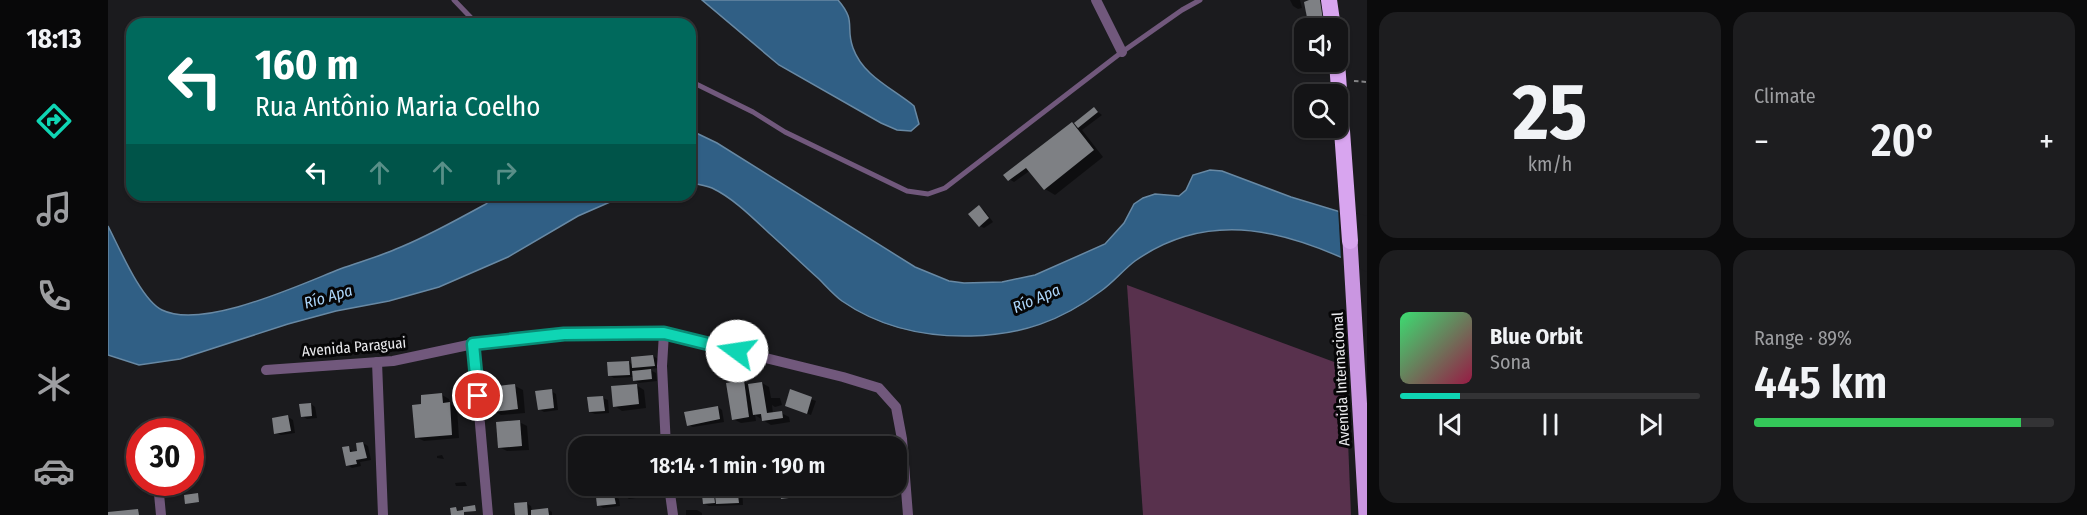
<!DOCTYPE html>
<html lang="en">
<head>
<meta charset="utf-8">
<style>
	:root { --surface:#141416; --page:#1d1d1f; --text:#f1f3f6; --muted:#9d9ea1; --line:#333335; --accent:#0fd5b4 }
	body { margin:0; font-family:"Fira Sans Condensed",sans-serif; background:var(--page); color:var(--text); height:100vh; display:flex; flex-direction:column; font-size:22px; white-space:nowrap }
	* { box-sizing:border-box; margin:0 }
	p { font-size:20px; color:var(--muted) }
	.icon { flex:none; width:33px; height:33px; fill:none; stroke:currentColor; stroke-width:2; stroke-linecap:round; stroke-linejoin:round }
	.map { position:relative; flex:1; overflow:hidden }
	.side { display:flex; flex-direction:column; gap:12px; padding:12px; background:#0b0b0c; width:720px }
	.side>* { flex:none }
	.hud { position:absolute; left:18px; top:18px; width:570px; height:183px; border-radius:18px; box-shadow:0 2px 4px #0004,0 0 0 2px var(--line); background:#00695c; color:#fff; overflow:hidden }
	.fabs { position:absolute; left:1186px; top:18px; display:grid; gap:12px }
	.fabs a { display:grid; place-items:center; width:54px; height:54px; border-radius:12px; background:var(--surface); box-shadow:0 2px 4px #0004,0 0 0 2px var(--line); font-size:30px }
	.speed { position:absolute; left:18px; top:418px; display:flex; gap:12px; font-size:30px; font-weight:700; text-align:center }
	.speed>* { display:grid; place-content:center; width:78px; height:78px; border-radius:50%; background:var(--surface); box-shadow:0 2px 4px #0004,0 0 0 2px var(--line); line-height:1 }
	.speed .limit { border:9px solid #d22; background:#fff; color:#111 }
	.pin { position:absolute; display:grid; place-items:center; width:51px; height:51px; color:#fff; margin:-26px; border:3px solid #fff; border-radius:50%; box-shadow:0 2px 6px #0007 }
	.me { position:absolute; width:66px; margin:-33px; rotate:284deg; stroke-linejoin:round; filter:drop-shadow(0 0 4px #0008) }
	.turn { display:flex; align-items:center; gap:21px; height:126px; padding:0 30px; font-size:27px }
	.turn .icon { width:78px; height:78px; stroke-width:2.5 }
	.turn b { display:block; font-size:42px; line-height:51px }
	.lanes { display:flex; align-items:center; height:57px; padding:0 30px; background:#0003; justify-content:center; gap:30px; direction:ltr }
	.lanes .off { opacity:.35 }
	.big { font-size:45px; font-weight:600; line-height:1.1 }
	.side .widget { flex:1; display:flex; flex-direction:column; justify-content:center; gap:9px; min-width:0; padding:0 21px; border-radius:18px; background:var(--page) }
	.side .dial { align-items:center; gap:0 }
	.dial b { font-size:78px; line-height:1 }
	.song { display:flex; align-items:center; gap:18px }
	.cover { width:72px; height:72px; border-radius:9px; background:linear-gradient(135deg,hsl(140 70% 55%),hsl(340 70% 35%)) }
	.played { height:6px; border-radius:3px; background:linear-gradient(90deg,var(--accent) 20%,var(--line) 20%) }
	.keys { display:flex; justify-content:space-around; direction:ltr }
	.heat { display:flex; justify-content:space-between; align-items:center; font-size:33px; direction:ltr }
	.charge { height:9px; border-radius:4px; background:linear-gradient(90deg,#34c759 89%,var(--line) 0) }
	.side .tiles { flex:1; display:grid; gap:12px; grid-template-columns:repeat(2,1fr) }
	.trip { position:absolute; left:460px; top:436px; width:339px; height:60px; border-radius:18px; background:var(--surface); box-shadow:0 2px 4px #0004,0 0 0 2px var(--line); font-weight:600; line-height:60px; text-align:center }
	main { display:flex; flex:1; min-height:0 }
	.dock { display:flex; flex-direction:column; width:108px; justify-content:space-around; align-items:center; background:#080809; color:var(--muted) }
	.dock .icon { width:42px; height:42px }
	.dock .on { color:var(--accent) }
	.dock b { font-size:27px; color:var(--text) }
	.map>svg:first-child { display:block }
	.green { fill:#58314d }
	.water { fill:#305f85; stroke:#6889a4; stroke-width:1.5 }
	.pier { fill:#1b1b1e }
	.shadow { fill:#0007 }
	.building { fill:#7e8084 }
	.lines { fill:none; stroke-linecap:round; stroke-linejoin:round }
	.path { stroke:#838386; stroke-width:2; stroke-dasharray:4.5 3; stroke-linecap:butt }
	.service { stroke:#71587c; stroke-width:5 }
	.minor { stroke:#71587c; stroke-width:10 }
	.primary { stroke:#ca96e1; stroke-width:15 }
	.trunk { stroke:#d8a5ef; stroke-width:16 }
	.route-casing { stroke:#0a8a75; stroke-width:15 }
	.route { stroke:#0fd5b4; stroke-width:10 }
	.labels { text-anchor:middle; stroke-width:6; stroke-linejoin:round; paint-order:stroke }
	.street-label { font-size:15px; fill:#eaeaed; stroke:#060607 }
	.water-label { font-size:16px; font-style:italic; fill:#acd5f9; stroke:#060607 }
</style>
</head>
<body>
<main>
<nav class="dock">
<b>18:13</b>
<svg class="icon on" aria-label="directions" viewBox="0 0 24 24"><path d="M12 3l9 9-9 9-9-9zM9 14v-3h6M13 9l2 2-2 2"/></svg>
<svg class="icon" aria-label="music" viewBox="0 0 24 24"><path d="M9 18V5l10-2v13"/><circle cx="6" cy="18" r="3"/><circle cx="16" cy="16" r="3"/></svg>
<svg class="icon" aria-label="phone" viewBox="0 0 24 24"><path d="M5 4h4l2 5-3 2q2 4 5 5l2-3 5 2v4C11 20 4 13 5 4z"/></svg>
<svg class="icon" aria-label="climate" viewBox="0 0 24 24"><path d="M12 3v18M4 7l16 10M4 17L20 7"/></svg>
<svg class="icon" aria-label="car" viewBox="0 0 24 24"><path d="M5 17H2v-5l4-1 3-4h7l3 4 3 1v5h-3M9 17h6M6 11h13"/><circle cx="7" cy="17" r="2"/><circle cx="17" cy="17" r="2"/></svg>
</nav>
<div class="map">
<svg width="1259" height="515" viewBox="0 0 1259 515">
	<rect width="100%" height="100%" fill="#1b1b1e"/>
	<path class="green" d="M1019 285 1237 366 1243 515H1035Z"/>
	<g class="water">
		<path d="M594 0H730C749 22 737 26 745 48 755 76 784 88 806 106L811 124 803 131 789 130 773 123 671 65Z"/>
		<path d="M582 130 609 143 807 267 841 281 856 283 894 282 927 275 997 244 1016 223 1026 204 1035 198 1047 194 1071 196 1078 190 1085 175 1102 170 1114 171 1183 197 1246 216 1259 269C1182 232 1104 207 1027 261 1015 270 1006 282 993 291 953 321 913 335 863 336 816 337 773 328 734 301 726 295 718 286 711 279 694 264 678 248 661 233 644 217 625 198 604 188 597 185 589 184 582 183Z"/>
		<path d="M388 195H518L470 216 400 257 331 287 281 301 228 311 180 324 72 359 31 365 0 355V226C11 247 33 300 54 310 95 330 191 285 232 269 251 262 270 257 288 249 319 237 348 220 378 204Z"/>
	</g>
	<path class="pier" d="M1230 208 1259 216V272L1233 260Z"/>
	<g class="shadow">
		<path d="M1182 0H1192L1194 8 1190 9 1185 6Z"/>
		<path d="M1207 0H1213L1225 25 1212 28 1202 22Z"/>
		<path d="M986 109 994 115 974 130 995 157 947 195 937 189 923 170 906 182 901 179 964 124 972 129 968 123Z"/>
		<path d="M871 207 876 210 885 222 876 228 872 226Z"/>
		<path d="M545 356 550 359 551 368 540 369 548 373 549 381 531 383 526 380V377L506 378 501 375 521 362 525 365Z"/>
		<path d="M636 382 641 385 654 383 661 387 663 398H672L674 405 667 407 664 405 665 414 673 413 681 417 682 422 663 425 647 415 648 421 633 423 625 419Z"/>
		<path d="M528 385 536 390 538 408 514 411 507 406Z"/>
		<path d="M407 386 415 390 417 413 393 415 386 411Z"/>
		<path d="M443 391 448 394 450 410 436 412 431 409Z"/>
		<path d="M683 391 708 401 703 415 683 408Z"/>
		<path d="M334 395 341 399 342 404 349 408 351 438 316 441 308 437 315 406Z"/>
		<path d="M495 398 500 400 501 413 487 414 482 412Z"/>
		<path d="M203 404 207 407 209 418 199 419 194 416Z"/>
		<path d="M610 407 614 410 616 422 585 427 580 425Z"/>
		<path d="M180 417 185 420 187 433 173 435 168 433Z"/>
		<path d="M411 422 419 426 421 450 399 451 391 447Z"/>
		<path d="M255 443 260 446 263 460 252 462 253 466 244 468 239 465 241 448 246 453 251 452Z"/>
		<path d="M334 455 336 459 329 458V456Z"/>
		<path d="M357 482 359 486H348L347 483Z"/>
		<path d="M509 486H545L546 491 534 493 535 497 521 499 514 494 513 488Z"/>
		<path d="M604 486 608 488V486L634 487 635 505 601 506 597 504Z"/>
		<path d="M679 486 681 487 682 498 676 499 675 498Z"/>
		<path d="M506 496 511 499 512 506 495 508 491 505Z"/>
		<path d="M418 503 423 506 424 511 439 509 444 512V515H404L409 514Z"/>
		<path d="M578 510H589L594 513V515H578Z"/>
	</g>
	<g class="building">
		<path d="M1201 0H1212L1215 20 1200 23 1196 2Z"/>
		<path d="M986 107 990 112 970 128 966 123Z"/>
		<path d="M964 122 986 150 936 190 918 168 900 181 895 175Z"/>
		<path d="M871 205 881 218 871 227 860 214Z"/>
		<path d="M545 355 547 366 524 368 523 357Z"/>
		<path d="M521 361 522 375 500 376 499 362Z"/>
		<path d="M543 369 544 379 525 381 524 371Z"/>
		<path d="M636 380 641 417 624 420 618 383Z"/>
		<path d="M654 382 659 413 674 411 675 418 654 421 653 414 645 415 640 384Z"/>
		<path d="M407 384 410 409 384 412 382 387Z"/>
		<path d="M529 384 531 404 505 407 503 386Z"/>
		<path d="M444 389 446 408 430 410 427 391Z"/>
		<path d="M682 389 704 397 699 414 677 406Z"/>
		<path d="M334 393 335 403 342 402 344 435 307 438 304 405 313 404V395Z"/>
		<path d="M495 396 497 411 481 412 479 397Z"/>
		<path d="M203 403 204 416 193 417 191 404Z"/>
		<path d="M610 406 612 419 579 426 576 412Z"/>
		<path d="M180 415 183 431 166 434 164 418Z"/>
		<path d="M412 420 414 446 390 448 388 422Z"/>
		<path d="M255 442 259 458 248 460 249 464 238 466 234 447 241 446 242 452 249 451 248 443Z"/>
		<path d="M511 486H538V487L527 489 528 493 512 495Z"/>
		<path d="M593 486H605L607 503 595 504Z"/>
		<path d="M606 486H629L631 503 608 504Z"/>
		<path d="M671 486H679L681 498 673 499Z"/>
		<path d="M90 493 91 502 77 504 76 495Z"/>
		<path d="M506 495 508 504 489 506 488 497Z"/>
		<path d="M419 502 420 515H407L406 503Z"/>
		<path d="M367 505 368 511 356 512V515H343L342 508 348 507 349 511 355 510V507Z"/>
		<path d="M440 508 441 515H423V510Z"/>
		<path d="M30 509 31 515H0V512Z"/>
	</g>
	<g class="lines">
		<path class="path" d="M1246 81 1259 82"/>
		<g class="service">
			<path d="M346 0 369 24"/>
			<path d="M582 81 645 112 677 132 799 191 820 194 837 188 1014 52 1074 10 1092 0"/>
		</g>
		<g class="minor">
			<path d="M988 0 1014 52"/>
			<path d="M556 333 554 366 558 447"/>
			<path d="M365 344 380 515"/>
			<path d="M269 362 275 515"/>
			<path d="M158 370 285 361 365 344 409 338 456 335 556 333 735 377 771 388 788 407 794 439 800 515"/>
			<path d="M50 483 53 515"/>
			<path d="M561 486 565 515"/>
		</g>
		<path class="primary" d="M1242 241 1258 515"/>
		<g class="trunk">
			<path d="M1221 0 1225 28"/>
			<path d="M1229 62 1242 241"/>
		</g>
	</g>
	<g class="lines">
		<g class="route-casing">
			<path id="route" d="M370 396 365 344 456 334 556 333 629 351"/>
		</g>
		<use href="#route" class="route"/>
	</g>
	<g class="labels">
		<g class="street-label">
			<text transform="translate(246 347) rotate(-5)" y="5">Avenida Paraguai</text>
			<text transform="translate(1233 379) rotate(-93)" y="5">Avenida Internacional</text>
		</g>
		<g class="water-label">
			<text transform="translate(220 296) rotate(-16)" y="6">Río Apa</text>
			<text transform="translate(928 298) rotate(-23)" y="6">Río Apa</text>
		</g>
	</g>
</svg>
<div class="fabs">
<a><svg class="icon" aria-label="sound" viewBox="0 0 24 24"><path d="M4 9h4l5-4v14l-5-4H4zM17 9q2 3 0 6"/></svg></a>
<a><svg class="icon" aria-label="search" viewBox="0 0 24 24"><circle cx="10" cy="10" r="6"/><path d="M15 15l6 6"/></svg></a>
</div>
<div class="speed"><div class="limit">30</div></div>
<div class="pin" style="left:370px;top:396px;background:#d93025"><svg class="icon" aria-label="arrive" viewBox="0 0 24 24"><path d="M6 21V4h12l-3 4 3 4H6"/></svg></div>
<svg class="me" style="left:629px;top:351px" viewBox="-20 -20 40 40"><circle r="19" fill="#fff"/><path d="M0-13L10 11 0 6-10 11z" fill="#0fd5b4"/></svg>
<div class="trip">18:14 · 1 min · 190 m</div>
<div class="hud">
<div class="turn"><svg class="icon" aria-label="left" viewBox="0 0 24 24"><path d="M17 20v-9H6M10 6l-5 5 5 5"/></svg><div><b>160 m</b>Rua Antônio Maria Coelho</div></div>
<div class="lanes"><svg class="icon" aria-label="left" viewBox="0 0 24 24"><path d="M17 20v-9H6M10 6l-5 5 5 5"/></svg><svg class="icon off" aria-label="ahead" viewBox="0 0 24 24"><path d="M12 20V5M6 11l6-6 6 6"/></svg><svg class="icon off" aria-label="ahead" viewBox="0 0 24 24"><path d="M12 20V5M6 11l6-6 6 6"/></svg><svg class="icon off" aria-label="right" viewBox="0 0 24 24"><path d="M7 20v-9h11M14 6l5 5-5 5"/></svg></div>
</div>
</div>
<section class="side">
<div class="tiles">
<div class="widget dial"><b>25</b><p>km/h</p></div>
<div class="widget"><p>Climate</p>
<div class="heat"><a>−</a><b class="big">20°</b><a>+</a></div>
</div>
<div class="widget">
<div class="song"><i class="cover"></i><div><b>Blue Orbit</b><p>Sona</p></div></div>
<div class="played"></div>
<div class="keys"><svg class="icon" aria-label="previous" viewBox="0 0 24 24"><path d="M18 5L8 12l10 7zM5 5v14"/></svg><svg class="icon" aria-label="pause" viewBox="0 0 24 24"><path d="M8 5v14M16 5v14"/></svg><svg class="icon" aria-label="next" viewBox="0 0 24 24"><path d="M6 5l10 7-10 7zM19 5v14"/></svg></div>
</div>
<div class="widget"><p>Range · 89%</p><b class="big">445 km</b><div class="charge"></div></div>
</div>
</section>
</main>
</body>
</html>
